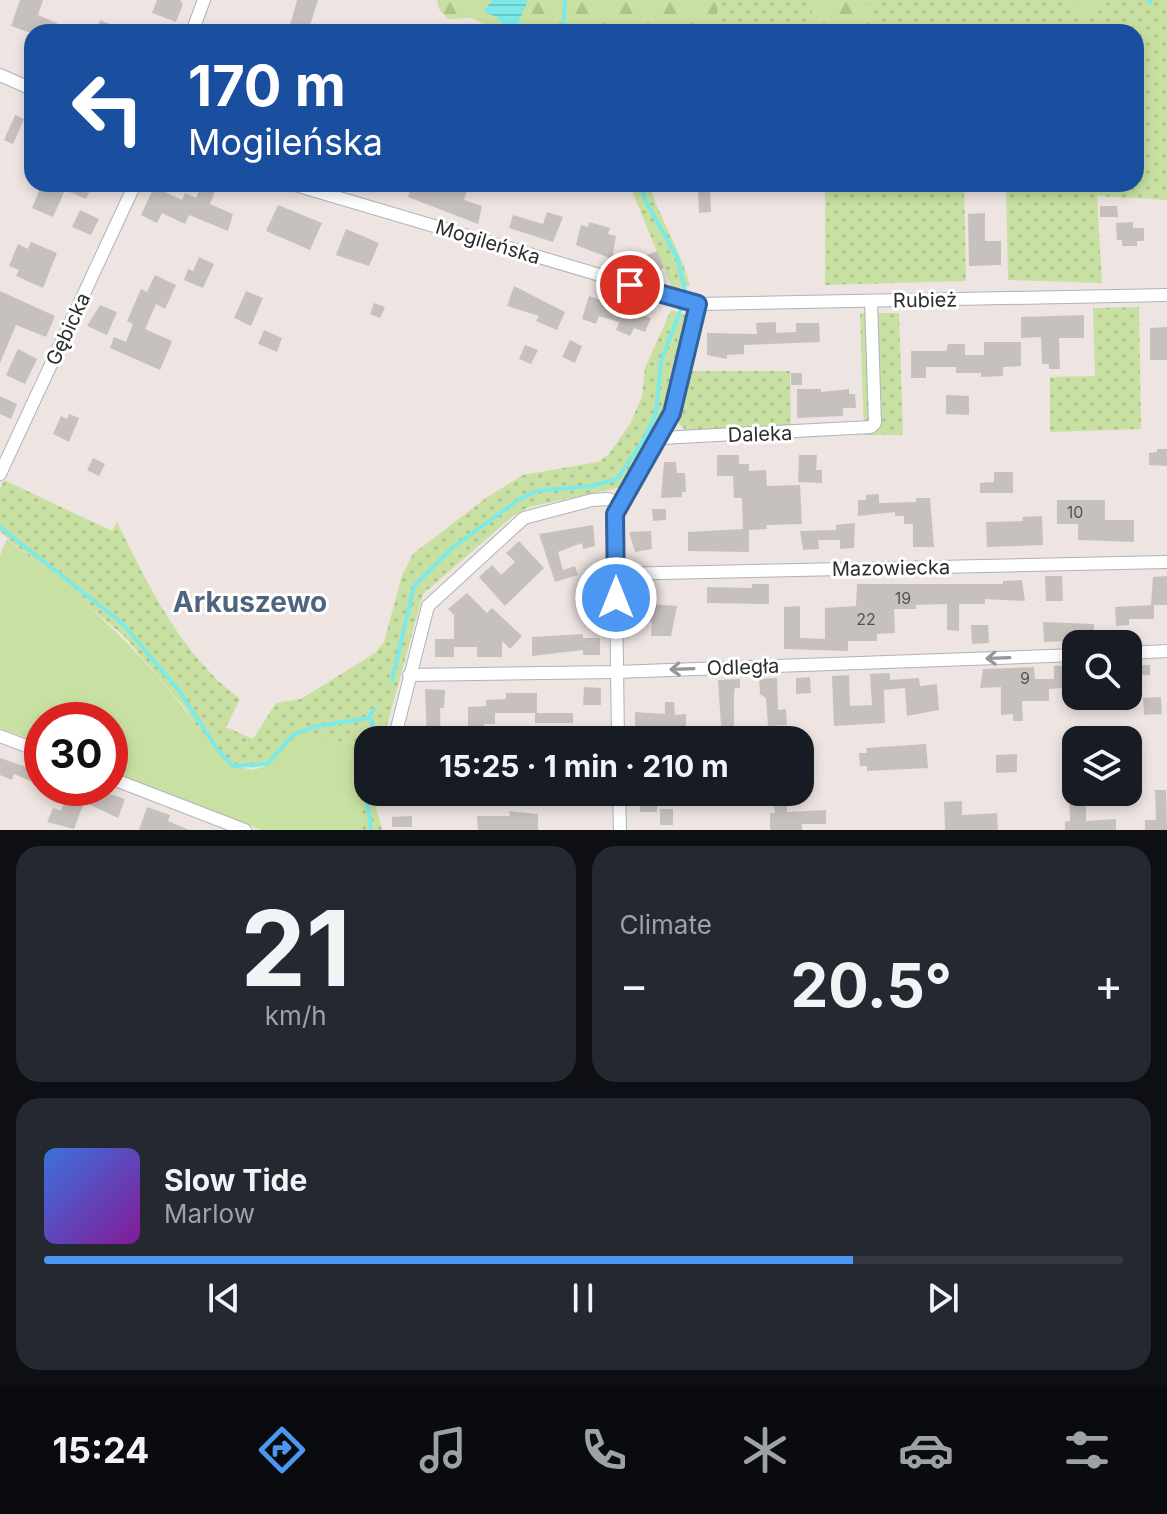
<!DOCTYPE html>
<html lang="en">
<head>
<meta charset="utf-8">
<style>
	:root { --surface:#171b24; --page:#242831; --text:#f1f3f6; --muted:#9ea1a6; --line:#363941; --accent:#4b97f1 }
	body { margin:0; font-family:Inter,sans-serif; background:var(--page); color:var(--text); height:100vh; display:flex; flex-direction:column; font-size:30px; white-space:nowrap }
	* { box-sizing:border-box; margin:0 }
	p { font-size:26px; color:var(--muted) }
	.icon { flex:none; width:44px; height:44px; fill:none; stroke:currentColor; stroke-width:2; stroke-linecap:round; stroke-linejoin:round }
	.map { position:relative; height:830px; overflow:hidden }
	.details { display:flex; flex-direction:column; gap:16px; padding:16px; background:#0d0f14; flex:1 }
	.details>* { flex:none }
	.guide { position:absolute; left:24px; top:24px; width:1120px; height:168px; border-radius:24px; box-shadow:0 4px 12px #0003; background:#1a4fa0; color:#fff; overflow:hidden }
	.buttons { position:absolute; left:1062px; top:630px; display:grid; gap:16px }
	.buttons a { display:grid; place-items:center; width:80px; height:80px; border-radius:16px; background:var(--surface); box-shadow:0 4px 12px #0003; font-size:40px }
	.speed { position:absolute; left:24px; top:702px; display:flex; gap:16px; font-size:40px; font-weight:700; text-align:center }
	.speed>* { display:grid; place-content:center; width:104px; height:104px; border-radius:50%; background:var(--surface); box-shadow:0 4px 12px #0003; line-height:1 }
	.speed .limit { border:12px solid #d22; background:#fff; color:#111 }
	.pin { position:absolute; display:grid; place-items:center; width:68px; height:68px; color:#fff; margin:-34px; border:4px solid #fff; border-radius:50%; box-shadow:0 2px 8px #0007 }
	.me { position:absolute; width:88px; margin:-44px; rotate:0deg; stroke-linejoin:round; filter:drop-shadow(0 0 6px #0008) }
	.turn { display:flex; align-items:center; gap:28px; height:168px; padding:0 32px; font-size:36px }
	.turn .icon { width:104px; height:104px; stroke-width:2.5 }
	.turn b { display:block; font-size:56px; line-height:68px }
	.big { font-size:60px; font-weight:700; line-height:1.1 }
	.details .tile { flex:1; display:flex; flex-direction:column; justify-content:center; gap:12px; min-width:0; padding:0 28px; border-radius:24px; background:var(--page) }
	.details .dial { align-items:center; gap:0 }
	.dial b { font-size:104px; line-height:1 }
	.song { display:flex; align-items:center; gap:24px }
	.cover { width:96px; height:96px; border-radius:12px; background:linear-gradient(135deg,hsl(220 70% 55%),hsl(290 70% 35%)) }
	.played { height:8px; border-radius:4px; background:linear-gradient(90deg,var(--accent) 75%,var(--line) 75%) }
	.keys { display:flex; justify-content:space-around; direction:ltr }
	.heat { display:flex; justify-content:space-between; align-items:center; font-size:44px; direction:ltr }
	.details .tiles { flex:1; display:grid; gap:16px; grid-template-columns:1fr 1fr }
	.tile:last-child { grid-column:span 2 }
	.trip { position:absolute; left:354px; top:726px; width:460px; height:80px; border-radius:24px; background:var(--surface); box-shadow:0 4px 12px #0003; font-weight:700; line-height:80px; text-align:center }
	.tab-bar { display:flex; height:128px; justify-content:space-around; align-items:center; background:#090b0e; color:var(--muted) }
	.tab-bar .icon { width:56px; height:56px }
	.tab-bar .active { color:var(--accent) }
	.tab-bar b { font-size:36px; color:var(--text) }
	.map>svg:first-child { display:block }
	.grass { fill:url(#grass-dots) }
	.forest { fill:url(#forest-firs) }
	.garden { fill:#c8e1a2 }
	.water { fill:url(#water-rules) }
	.lines { fill:none; stroke-linecap:round; stroke-linejoin:round }
	.stream { stroke:#7beae9; stroke-width:4 }
	.building { fill:#c7c1bd }
	.minor-casing { stroke:#aeb3b9; stroke-width:14 }
	.minor { stroke:#fff; stroke-width:12 }
	.oneway { stroke:#969696 }
	.route-casing { stroke:#31629d; stroke-width:20 }
	.route { stroke:#4b97f1; stroke-width:14 }
	.labels { text-anchor:middle; stroke-width:6; stroke-linejoin:round; paint-order:stroke }
	.number-label { font-size:16px; fill:#545352 }
	.street-label { font-size:20px; fill:#2e2e2e; stroke:#fff }
	.district-label { font-size:28px; font-weight:bold; fill:#50647d; stroke:#fff }
</style>
</head>
<body>
<div class="map">
<svg width="1167" height="830" viewBox="0 0 1167 830">
	<defs>
		<pattern id="grass-dots" width="8" height="8" patternUnits="userSpaceOnUse" patternTransform="scale(2)"><rect width="8" height="8" fill="#c8e1a2"/><path d="M2 2h.1M6 6h.1" fill="none" stroke="#acc18c" stroke-width="1.8" stroke-linecap="round"/></pattern>
		<pattern id="forest-firs" width="22" height="20" patternUnits="userSpaceOnUse" patternTransform="scale(2)"><rect width="22" height="20" fill="#c8e1a2"/><path d="M5 1l3.5 6h-7zM16 11l3.5 6h-7z" fill="#acc18c"/></pattern>
		<pattern id="water-rules" width="6" height="5" patternUnits="userSpaceOnUse" patternTransform="scale(2)"><rect width="6" height="5" fill="#7beae9"/><path d="M0 2.5h6" fill="none" stroke="#6bc9c8"/></pattern>
	</defs>
	<rect width="100%" height="100%" fill="#eee5e2"/>
	<g class="grass">
		<path d="M718 0H812V32H716Z"/>
		<path d="M869 0H1167V200L1097 196 1102 283 1008 280 1006 184H1136V32H875L868 15Z"/>
		<path d="M629 184H649C660 220 681 250 690 286L673 290Z"/>
		<path d="M825 184H964L966 281 825 285Z"/>
		<path d="M1139 307 1141 429 1050 432V377L1095 376 1093 308Z"/>
		<path d="M671 310 686 315 661 424 622 487 529 507 513 516 423 594 383 740H368V792H372L382 830H363L355 792 292 740C266 772 259 771 219 762L185 708 124 636 0 532V489L4 480 112 531 117 522C148 585 182 656 240 699L226 727 253 739 276 703 301 699 375 653 384 642 402 575 413 554 486 498 523 475 598 462 609 454 630 424 642 396 645 368Z"/>
		<path d="M860 313H899L903 435H864Z"/>
		<path d="M690 371H790L791 426 686 431 676 420Z"/>
	</g>
	<g class="forest">
		<path d="M437 0H718L716 32H484L487 25 470 18 448 19 439 9Z"/>
		<path d="M812 0H869L868 15 875 32H812Z"/>
		<path d="M1071 0H1109V1L1093 17 1083 16Z"/>
	</g>
	<path class="garden" d="M7 539C94 608 161 665 220 762L252 770 267 766 292 740 314 736 366 746 355 792 363 830H262L110 771V720H42V744L0 728V555Z"/>
	<path class="water" d="M493 0H528L517 26 505 27 497 17 483 11Z"/>
	<g class="lines">
		<g class="stream">
			<path d="M1148 0 1151 2"/>
			<path d="M563 32 565 0"/>
			<path d="M641 184 646 202 677 257 685 291"/>
			<path d="M0 527 122 623 180 692 217 749 233 766 267 764 293 735 313 727 368 718 374 709"/>
			<path d="M392 680 414 586 452 548 518 500 536 491 592 486 617 479 644 439 656 413 661 361 681 309"/>
			<path d="M368 718 373 722 371 740"/>
			<path d="M368 758 364 780 371 830"/>
		</g>
	</g>
	<g class="building">
		<path d="M20 0H43L38 15 57 23 54 32H28L11 26Z"/>
		<path d="M157 0H180L183 4 176 22 152 13Z"/>
		<path d="M297 0H318L308 32H288Z"/>
		<path d="M100 20 130 32H95Z"/>
		<path d="M15 115 24 119 13 144 4 140Z"/>
		<path d="M42 184H93L86 199 65 190 53 217 32 208Z"/>
		<path d="M202 184 216 188 210 204 233 214 228 231 189 215 185 224 162 213 157 223 141 215 154 187 182 200 185 193 196 198Z"/>
		<path d="M425 184H469L464 200 482 206 478 224 408 197 412 185 423 188Z"/>
		<path d="M710 189 711 212 699 213 698 190Z"/>
		<path d="M278 205 322 223 310 250 266 231Z"/>
		<path d="M1100 206H1117L1118 217H1100Z"/>
		<path d="M80 210 99 219 91 235 72 227Z"/>
		<path d="M547 212 563 217 553 242 509 228 513 215 543 224Z"/>
		<path d="M985 213V241H1001V265L969 266 968 214Z"/>
		<path d="M589 222 610 228 608 234 616 236 612 259 576 245 581 225 588 227Z"/>
		<path d="M1133 222V228H1144V241H1137V246H1122V240H1117L1116 223Z"/>
		<path d="M346 229 379 243 369 266 336 255Z"/>
		<path d="M31 242 57 253 43 288 16 276 19 270 9 266 18 244 28 249Z"/>
		<path d="M657 251 664 268 654 273 647 255Z"/>
		<path d="M199 257 214 264 203 288 184 280 188 269 193 271Z"/>
		<path d="M155 275 176 285 165 309 156 304 145 329 172 341 160 370 110 348 114 337 126 342 133 324 127 321 141 289 147 292Z"/>
		<path d="M514 286 565 312 557 330 536 321 539 316 507 306Z"/>
		<path d="M0 291 55 316 46 337 16 325 0 363Z"/>
		<path d="M246 291 263 298 251 326 234 318Z"/>
		<path d="M589 296 651 318 645 332 634 328 630 336 616 330 619 322 599 316 596 324 582 319Z"/>
		<path d="M374 303 385 307 380 318 370 314Z"/>
		<path d="M100 305 117 312 107 335 87 326Z"/>
		<path d="M1084 315V338H1059L1060 369H1049V364H1042L1041 337 1021 338V317Z"/>
		<path d="M776 322V333L796 332V323H819L820 342 744 345V354L727 355V359L707 355V333L757 334 756 323Z"/>
		<path d="M1167 327V360H1150V328Z"/>
		<path d="M264 330 282 338 277 352 258 344Z"/>
		<path d="M570 340 582 346 575 363 562 357Z"/>
		<path d="M984 342H1021V366L1003 367V376L981 377V373H956V367H926V378H911V351H946L948 344H965V355H984Z"/>
		<path d="M525 345 538 350 531 364 519 359Z"/>
		<path d="M18 349 37 359 25 384 6 375Z"/>
		<rect x="791" y="373" width="11" height="12"/>
		<path d="M797 389H821V392L849 389V394H855L856 408H843V416L797 418Z"/>
		<path d="M946 395 969 396V415L946 414Z"/>
		<path d="M0 396 17 404 11 419 0 414Z"/>
		<path d="M69 414 79 418 69 442 53 434 61 416 67 419Z"/>
		<path d="M1157 449H1167V466L1149 465V453L1157 452Z"/>
		<path d="M717 455H739V464H749V471L766 470 767 486 800 485 802 524 766 525 767 529 749 530V552L688 551V532L743 529 742 498H734L733 476H717Z"/>
		<path d="M799 455H817L816 470H822V483L798 482Z"/>
		<path d="M93 458 105 464 99 476 87 470Z"/>
		<path d="M664 462H676L677 473H685L686 492H682V497L661 498Z"/>
		<path d="M994 472H1013V493H980V483L994 482Z"/>
		<path d="M879 494V503L916 502V498H930L934 547H913V524H904V516H895V512L858 516V500H866V495Z"/>
		<path d="M1057 500H1105V520H1134V542L1078 540V524H1057Z"/>
		<path d="M652 509H666V520L653 521Z"/>
		<path d="M1042 516 1043 545 987 547 986 522 1023 521 1022 517Z"/>
		<path d="M855 523 854 548 840 549V540H818L819 549 803 550 800 531 836 530V525Z"/>
		<path d="M593 525 595 546 583 549 582 543 558 552 563 570 575 566 578 575 555 582 539 534Z"/>
		<path d="M651 531 652 549 635 552 629 532Z"/>
		<path d="M519 541 544 568 505 606 479 577 492 565 501 575 515 562 506 553Z"/>
		<path d="M1045 576H1062L1063 601H1046Z"/>
		<path d="M1167 576V605H1154V619H1129V625L1116 626 1115 607 1151 605 1153 577Z"/>
		<path d="M1022 580 1025 601 985 599V604H959V631L947 630V604L916 605V609H894L895 633 877 634V641H848V651L784 649V607L800 606V638L825 639V608L856 606 857 584H1003V581Z"/>
		<path d="M752 584H769V604L707 603V587L752 588Z"/>
		<path d="M634 591 651 592V604L677 606 671 636H651L652 622H644L645 607 634 606Z"/>
		<path d="M467 593 487 613 492 608 522 636 510 649 502 641V657H477V647H454V657H435V639H454V643V615L448 609Z"/>
		<path d="M1043 622 1094 624V640L1044 642Z"/>
		<path d="M971 625H988L989 643 972 644Z"/>
		<path d="M583 634V638H600V655H583V650L532 656V637Z"/>
		<path d="M1072 665 1076 687 1049 689V701H1022L1023 721H1013V714L1001 715V687L980 688 983 669 1034 667 1035 679H1054V666Z"/>
		<path d="M1128 665H1150V675H1141L1142 685H1128Z"/>
		<path d="M890 673V680L919 678 920 686 937 684 939 710 907 716 905 688 884 690 885 723 834 726 832 676 849 675 850 706 872 705 870 674Z"/>
		<path d="M810 677 811 693 796 694V678Z"/>
		<path d="M777 678 778 710 786 709 787 725 768 726 766 698 760 694 759 679Z"/>
		<path d="M740 679V688H735L734 694V726H721L718 680Z"/>
		<path d="M584 687 601 688V705H583Z"/>
		<path d="M425 689 445 690 444 708H440L441 740H427Z"/>
		<path d="M506 693H537V713H495V724H484V734H468V707L486 706V700L506 699Z"/>
		<path d="M1161 697 1162 714 1144 715 1143 698Z"/>
		<path d="M665 702H674L675 715 686 714V728L675 729V736L640 737 641 730H635V712L665 714Z"/>
		<rect x="535" y="713" width="38" height="10"/>
		<path d="M926 744 928 768 867 771V766H860L859 753H867L866 748Z"/>
		<path d="M1017 754V772L996 773V755Z"/>
		<path d="M0 758 32 769 34 763 42 767V786L14 774 12 780 0 775Z"/>
		<path d="M69 788H92L125 799 118 818 84 802 74 829 47 822 53 808 61 811Z"/>
		<path d="M1155 790H1166L1167 830H1145V820H1156Z"/>
		<path d="M387 792H404L407 800 391 805Z"/>
		<path d="M1069 792H1086V821L1116 819V830H1065V822L1070 821Z"/>
		<rect x="640" y="793" width="17" height="19"/>
		<path d="M962 801V815L997 813 998 830H945L944 802Z"/>
		<path d="M774 806H787V812L826 810V824H802V830H770V813H775Z"/>
		<path d="M147 807 170 815 168 821 189 830H139Z"/>
		<rect x="660" y="809" width="13" height="16"/>
		<path d="M509 811 538 814V830H478L477 816H510Z"/>
		<path d="M412 816V827H392V817Z"/>
	</g>
	<g class="lines">
		<g class="minor-casing">
			<g id="minor">
				<path d="M192 32 204 0"/>
				<path d="M0 75 32 89"/>
				<path d="M292 184 698 304 1167 295"/>
				<path d="M661 438 871 427 875 423 871 301"/>
				<path d="M0 474 135 184"/>
				<path d="M615 574 1167 562"/>
				<path d="M1128 653 1167 651"/>
				<path d="M409 675 616 672 1076 655"/>
				<path d="M0 736 42 752"/>
				<path d="M394 740 428 606 524 518 592 500 608 499 619 503"/>
				<path d="M618 740 615 514 672 413 698 304"/>
				<path d="M110 778 245 830"/>
				<path d="M619 792 620 830"/>
			</g>
		</g>
		<use href="#minor" class="minor"/>
	</g>
	<defs><path id="oneway-shaft" d="M-6 0H5M1.5-3L5.5 0L1.5 3" fill="none" stroke-width="1.6" stroke-linecap="round" stroke-linejoin="round" transform="scale(2)"/></defs>
	<g class="oneway">
		<use href="#oneway-shaft" transform="translate(998 658) rotate(178)"/>
		<use href="#oneway-shaft" transform="translate(682 669) rotate(178)"/>
	</g>
	<g class="lines">
		<g class="route-casing">
			<path id="route" d="M616 598 615 514 672 413 698 304 630 285"/>
		</g>
		<use href="#route" class="route"/>
	</g>
	<g class="labels">
		<g class="number-label">
			<text x="1075" y="518">10</text>
			<text x="903" y="604">19</text>
			<text x="866" y="625">22</text>
			<text x="1025" y="684">9</text>
		</g>
		<g class="street-label">
			<text transform="translate(488 242) rotate(17)" y="7">Mogileńska</text>
			<text transform="translate(925 300) rotate(-1)" y="7">Rubież</text>
			<text transform="translate(68 329) rotate(-65)" y="7">Gębicka</text>
			<text transform="translate(760 434) rotate(-2)" y="7">Daleka</text>
			<text transform="translate(891 568) rotate(-1)" y="7">Mazowiecka</text>
			<text transform="translate(743 667) rotate(-2)" y="7">Odległa</text>
		</g>
		<g class="district-label">
			<text x="250" y="612">Arkuszewo</text>
		</g>
	</g>
</svg>
<div class="buttons">
<a><svg class="icon" aria-label="search" viewBox="0 0 24 24"><circle cx="10" cy="10" r="6"/><path d="M15 15l6 6"/></svg></a>
<a><svg class="icon" aria-label="layers" viewBox="0 0 24 24"><path d="M12 4l9 5-9 5-9-5zM3 14l9 5 9-5"/></svg></a>
</div>
<div class="speed"><div class="limit">30</div></div>
<div class="pin" style="left:630px;top:285px;background:#d93025"><svg class="icon" aria-label="arrive" viewBox="0 0 24 24"><path d="M6 21V4h12l-3 4 3 4H6"/></svg></div>
<svg class="me" style="left:616px;top:598px" viewBox="-20 -20 40 40"><circle r="17" fill="#4b97f1" stroke="#fff" stroke-width="3"/><path d="M0-11L8 9 0 5-8 9z" fill="#fff"/></svg>
<div class="trip">15:25 · 1 min · 210 m</div>
<div class="guide">
<div class="turn"><svg class="icon" aria-label="left" viewBox="0 0 24 24"><path d="M17 20v-9H6M10 6l-5 5 5 5"/></svg><div><b>170 m</b>Mogileńska</div></div>
</div>
</div>
<section class="details">
<div class="tiles">
<div class="tile dial"><b>21</b><p>km/h</p></div>
<div class="tile"><p>Climate</p>
<div class="heat"><a>−</a><b class="big">20.5°</b><a>+</a></div>
</div>
<div class="tile">
<div class="song"><i class="cover"></i><div><b>Slow Tide</b><p>Marlow</p></div></div>
<div class="played"></div>
<div class="keys"><svg class="icon" aria-label="previous" viewBox="0 0 24 24"><path d="M18 5L8 12l10 7zM5 5v14"/></svg><svg class="icon" aria-label="pause" viewBox="0 0 24 24"><path d="M8 5v14M16 5v14"/></svg><svg class="icon" aria-label="next" viewBox="0 0 24 24"><path d="M6 5l10 7-10 7zM19 5v14"/></svg></div>
</div>
</div>
</section>
<nav class="tab-bar">
<b>15:24</b>
<svg class="icon active" aria-label="directions" viewBox="0 0 24 24"><path d="M12 3l9 9-9 9-9-9zM9 14v-3h6M13 9l2 2-2 2"/></svg>
<svg class="icon" aria-label="music" viewBox="0 0 24 24"><path d="M9 18V5l10-2v13"/><circle cx="6" cy="18" r="3"/><circle cx="16" cy="16" r="3"/></svg>
<svg class="icon" aria-label="phone" viewBox="0 0 24 24"><path d="M5 4h4l2 5-3 2q2 4 5 5l2-3 5 2v4C11 20 4 13 5 4z"/></svg>
<svg class="icon" aria-label="climate" viewBox="0 0 24 24"><path d="M12 3v18M4 7l16 10M4 17L20 7"/></svg>
<svg class="icon" aria-label="car" viewBox="0 0 24 24"><path d="M5 17H2v-5l4-1 3-4h7l3 4 3 1v5h-3M9 17h6M6 11h13"/><circle cx="7" cy="17" r="2"/><circle cx="17" cy="17" r="2"/></svg>
<svg class="icon" aria-label="filters" viewBox="0 0 24 24"><path d="M4 7h16M4 17h16"/><circle cx="9" cy="7" r="2"/><circle cx="15" cy="17" r="2"/></svg>
</nav>
</body>
</html>
